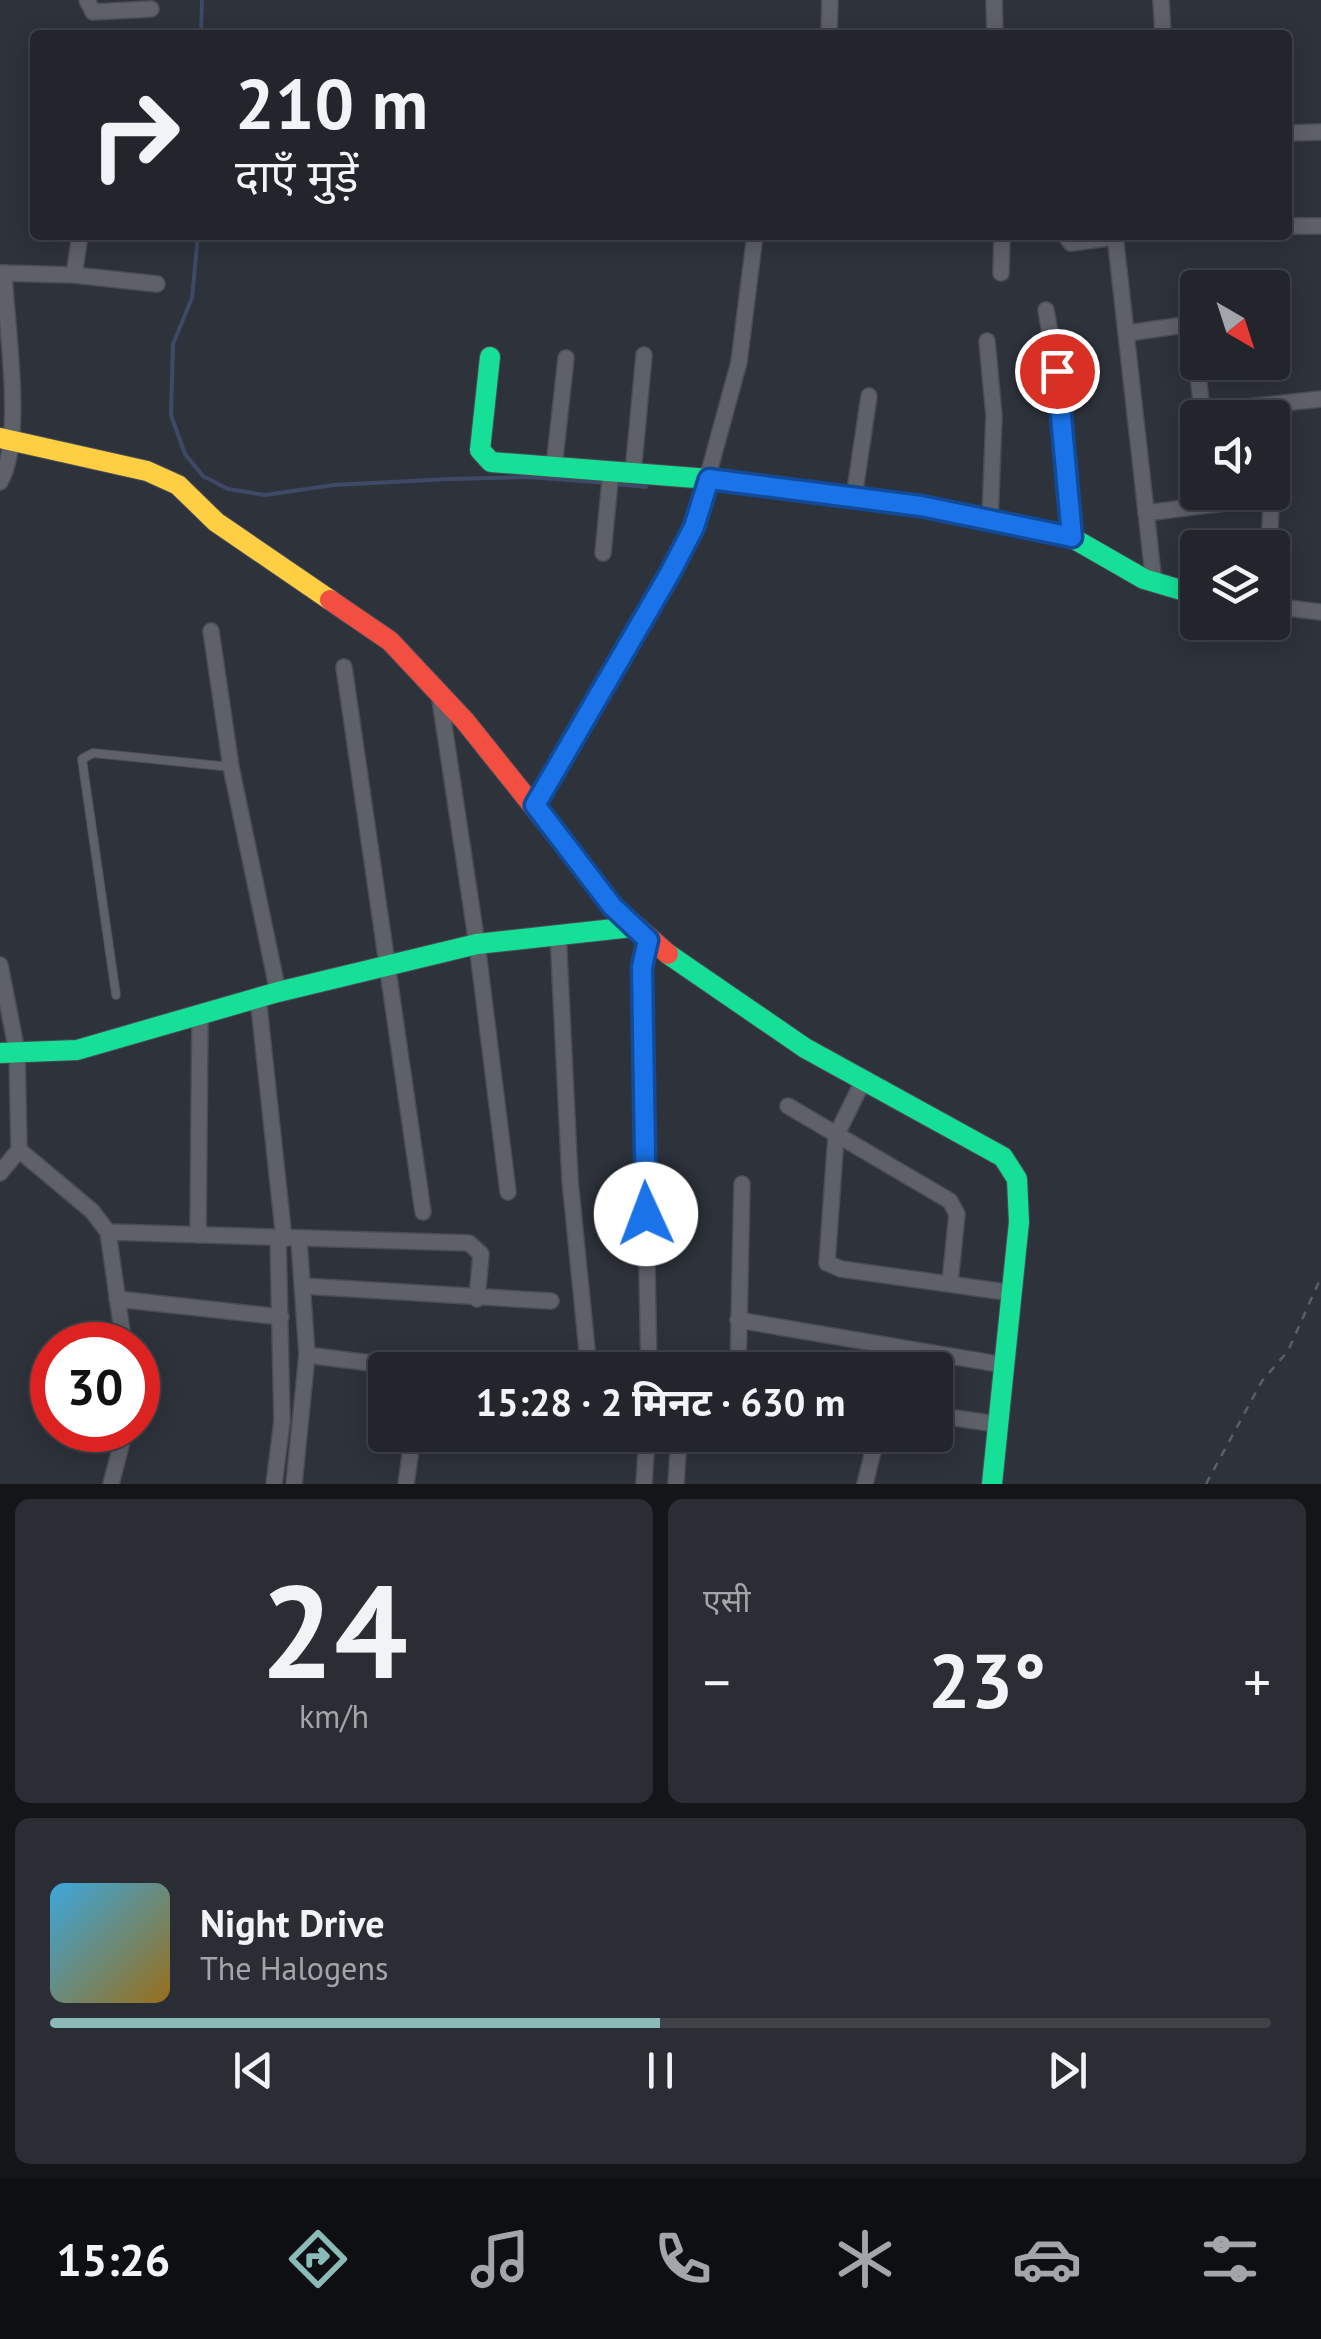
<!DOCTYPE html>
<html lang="hi">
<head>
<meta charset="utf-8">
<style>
	:root { --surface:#22262c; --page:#2a2e34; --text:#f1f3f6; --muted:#a2a5a9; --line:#3f4348; --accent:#8bbbb9 }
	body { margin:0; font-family:"PT Sans","Noto Sans Devanagari",sans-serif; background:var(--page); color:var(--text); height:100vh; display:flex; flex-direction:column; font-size:38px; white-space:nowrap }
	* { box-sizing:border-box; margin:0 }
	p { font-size:32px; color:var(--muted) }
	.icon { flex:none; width:55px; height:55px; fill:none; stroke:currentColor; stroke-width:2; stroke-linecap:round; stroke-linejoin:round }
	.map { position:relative; height:1484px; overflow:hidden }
	.panel { display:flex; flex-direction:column; gap:15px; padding:15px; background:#131518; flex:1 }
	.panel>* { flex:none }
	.hud { position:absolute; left:30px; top:30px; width:1262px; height:210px; border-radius:10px; box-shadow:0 5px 25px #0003,0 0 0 2px var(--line); background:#22262c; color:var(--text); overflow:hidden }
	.needle { width:65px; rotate:141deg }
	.fabs { position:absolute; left:1180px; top:270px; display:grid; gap:20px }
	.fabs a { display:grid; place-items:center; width:110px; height:110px; border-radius:10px; background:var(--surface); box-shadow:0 5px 25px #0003,0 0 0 2px var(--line); font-size:50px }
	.speed { position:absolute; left:30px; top:1322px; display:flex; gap:20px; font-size:50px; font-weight:700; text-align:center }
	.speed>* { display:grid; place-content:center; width:130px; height:130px; border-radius:50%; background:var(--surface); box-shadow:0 5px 25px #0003,0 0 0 2px var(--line); line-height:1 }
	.speed .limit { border:15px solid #d22; background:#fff; color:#111 }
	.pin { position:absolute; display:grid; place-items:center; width:85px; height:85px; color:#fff; margin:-42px; border:5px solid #fff; border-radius:50%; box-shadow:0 2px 10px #0007 }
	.me { position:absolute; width:110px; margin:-55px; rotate:358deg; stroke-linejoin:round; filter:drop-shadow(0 0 8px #0008) }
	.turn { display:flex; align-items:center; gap:35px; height:210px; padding:0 40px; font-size:45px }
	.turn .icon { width:130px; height:130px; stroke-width:2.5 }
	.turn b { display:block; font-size:70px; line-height:85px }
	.big { font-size:75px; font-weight:700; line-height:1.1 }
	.panel .widget { flex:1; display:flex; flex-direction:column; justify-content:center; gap:15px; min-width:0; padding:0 35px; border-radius:15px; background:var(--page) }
	.panel .dial { align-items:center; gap:0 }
	.dial b { font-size:130px; line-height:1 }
	.song { display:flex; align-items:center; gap:30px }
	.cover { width:120px; height:120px; border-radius:15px; background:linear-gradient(135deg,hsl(200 70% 55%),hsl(40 70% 35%)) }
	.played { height:10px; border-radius:5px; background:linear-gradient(90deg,var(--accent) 50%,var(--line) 50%) }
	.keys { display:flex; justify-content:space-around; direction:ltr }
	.heat { display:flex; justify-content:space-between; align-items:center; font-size:55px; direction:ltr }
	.panel .tiles { flex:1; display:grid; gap:15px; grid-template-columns:1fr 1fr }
	.widget:last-child { grid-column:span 2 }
	.trip { position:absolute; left:368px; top:1352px; width:585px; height:100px; border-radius:10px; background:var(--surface); box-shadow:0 5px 25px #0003,0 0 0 2px var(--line); font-weight:700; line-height:100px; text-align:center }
	.menu { display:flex; height:160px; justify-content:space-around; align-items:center; background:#0e0f12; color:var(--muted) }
	.menu .icon { width:70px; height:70px }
	.menu .selected { color:var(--accent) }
	.menu b { font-size:45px; color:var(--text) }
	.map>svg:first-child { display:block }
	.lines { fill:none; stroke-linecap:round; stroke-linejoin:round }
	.stream { stroke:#3d4966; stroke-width:4 }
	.lane-casing { stroke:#4a4d55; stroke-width:10 }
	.street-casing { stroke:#4a4d55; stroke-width:18 }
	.fast-casing { stroke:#4a4d55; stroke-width:22 }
	.slow-casing { stroke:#4a4d55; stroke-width:22 }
	.jam-casing { stroke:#4a4d55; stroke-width:22 }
	.path { stroke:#5c6066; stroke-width:2.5; stroke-dasharray:8 8; stroke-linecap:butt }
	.lane { stroke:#5f6169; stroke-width:8 }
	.street { stroke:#5f6169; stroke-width:15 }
	.fast { stroke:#16e098; stroke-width:20 }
	.slow { stroke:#ffcf43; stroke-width:20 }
	.jam { stroke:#f24e42; stroke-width:20 }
	.route-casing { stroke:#114b97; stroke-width:25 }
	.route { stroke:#1a73e8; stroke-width:18 }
</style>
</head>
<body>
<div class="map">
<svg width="1321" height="1484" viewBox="0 0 1321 1484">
	<rect width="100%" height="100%" fill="#2e323b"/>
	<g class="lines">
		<g class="stream">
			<path d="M201 35 202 0"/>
			<path d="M198 235 192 298 173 344 171 415 185 454 203 476 228 489 265 495 334 485 450 479 529 477 607 483"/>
			<path d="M616 484 646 487"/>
		</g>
		<g class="lane-casing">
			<path id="lane" d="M116 995 82 759 93 753 231 767"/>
		</g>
		<g class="street-casing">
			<g id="street">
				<path d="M87 0 93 12 151 9"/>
				<path d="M994 0 995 35"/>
				<path d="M1161 0 1163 35"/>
				<path d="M829 35 830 0"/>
				<path d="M1288 133 1321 132"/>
				<path d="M1288 226H1321"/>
				<path d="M1065 235 1071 243 1115 237"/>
				<path d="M1115 235 1154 583"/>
				<path d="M0 273 74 275 157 284"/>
				<path d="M1001 273 1002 235"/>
				<path d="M74 275 80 235"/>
				<path d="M1046 310 1062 402 1073 537"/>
				<path d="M1192 324 1203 418"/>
				<path d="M1128 333 1198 323"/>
				<path d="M987 341 994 416 990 519"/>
				<path d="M1202 412 1321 399"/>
				<path d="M554 467 566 358"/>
				<path d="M633 473 644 355"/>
				<path d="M0 482C25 439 6 325 4 273"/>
				<path d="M854 497 869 396"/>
				<path d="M1146 513 1264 498 1271 506 1269 548"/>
				<path d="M603 553 611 471"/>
				<path d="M1272 606 1321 612"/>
				<path d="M211 631 231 767 278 992"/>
				<path d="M344 667 423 1212"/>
				<path d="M439 693 477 944 508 1192"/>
				<path d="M535 805 694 527 739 362 755 235"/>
				<path d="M558 933 570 1180 589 1370"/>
				<path d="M647 940 641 967 649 1370"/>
				<path d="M0 965 17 1052 19 1150 0 1173"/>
				<path d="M258 997 284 1239"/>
				<path d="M863 1081 836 1136 827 1263 841 1269 1013 1293"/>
				<path d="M788 1106 950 1201 957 1214 950 1282"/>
				<path d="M19 1150 92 1211 108 1232 124 1345"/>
				<path d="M108 1232 469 1243 481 1254 477 1299"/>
				<path d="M198 1235 200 1014"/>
				<path d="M303 1286 551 1301"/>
				<path d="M117 1299 281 1317"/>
				<path d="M738 1320 1004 1365"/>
				<path d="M307 1355 426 1370"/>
				<path d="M738 1370 742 1184"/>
				<path d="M935 1415 996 1424"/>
				<path d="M587 1441V1435"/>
				<path d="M111 1484 125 1430"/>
				<path d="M274 1484 282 1421 278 1238"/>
				<path d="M294 1484 307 1355 299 1240"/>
				<path d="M406 1484 413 1435"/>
				<path d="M644 1484 647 1435"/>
				<path d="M676 1484 679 1435"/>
				<path d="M865 1484 877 1435"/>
			</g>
		</g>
		<g class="fast-casing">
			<g id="fast">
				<path d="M490 357 480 450 491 462 709 479 921 505 1069 536 1144 579 1198 595"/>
				<path d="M668 954 805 1048 1003 1157 1017 1179 1019 1222 992 1484"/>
				<path d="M0 1053 77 1050 278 992 477 944 632 927"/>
			</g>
		</g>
		<g class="slow-casing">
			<path id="slow" d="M0 438 147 471 178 485 216 522 330 600"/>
		</g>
		<g class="jam-casing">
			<path id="jam" d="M330 600 390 641 465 721 613 906 668 954"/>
		</g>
		<path class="path" d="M1206 1484 1262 1381 1288 1351 1321 1277"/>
		<use href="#lane" class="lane"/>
		<use href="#street" class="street"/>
		<use href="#fast" class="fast"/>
		<use href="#slow" class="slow"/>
		<use href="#jam" class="jam"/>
	</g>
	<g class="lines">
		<g class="route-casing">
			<path id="route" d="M646 1214 642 967 648 940 612 906 535 805 670 573 694 527 709 479 921 506 1072 537 1057 371"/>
		</g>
		<use href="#route" class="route"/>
	</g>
</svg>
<div class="fabs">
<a><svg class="needle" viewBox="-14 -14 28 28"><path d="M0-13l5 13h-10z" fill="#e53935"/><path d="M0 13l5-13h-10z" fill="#a2a5a9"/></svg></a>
<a><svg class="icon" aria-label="sound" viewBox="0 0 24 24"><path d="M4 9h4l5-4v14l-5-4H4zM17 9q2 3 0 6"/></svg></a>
<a><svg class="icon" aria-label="layers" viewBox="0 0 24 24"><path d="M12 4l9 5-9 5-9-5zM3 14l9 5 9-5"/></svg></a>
</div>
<div class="speed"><div class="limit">30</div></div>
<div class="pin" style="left:1057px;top:371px;background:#d93025"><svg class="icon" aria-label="arrive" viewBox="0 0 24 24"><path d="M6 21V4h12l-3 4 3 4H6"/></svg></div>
<svg class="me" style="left:646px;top:1214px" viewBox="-20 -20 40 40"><circle r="19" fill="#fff"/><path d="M0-13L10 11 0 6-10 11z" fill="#1a73e8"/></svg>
<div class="trip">15:28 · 2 मिनट · 630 m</div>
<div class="hud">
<div class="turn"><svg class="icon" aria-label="right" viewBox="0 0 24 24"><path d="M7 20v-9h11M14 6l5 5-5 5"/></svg><div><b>210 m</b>दाएँ मुड़ें</div></div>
</div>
</div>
<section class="panel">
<div class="tiles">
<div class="widget dial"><b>24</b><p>km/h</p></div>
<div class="widget"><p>एसी</p>
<div class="heat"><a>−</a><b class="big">23°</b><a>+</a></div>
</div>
<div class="widget">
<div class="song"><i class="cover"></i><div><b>Night Drive</b><p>The Halogens</p></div></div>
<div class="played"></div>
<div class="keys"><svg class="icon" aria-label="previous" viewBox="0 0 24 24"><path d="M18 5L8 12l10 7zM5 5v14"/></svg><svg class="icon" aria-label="pause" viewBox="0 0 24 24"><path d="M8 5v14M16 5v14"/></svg><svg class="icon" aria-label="next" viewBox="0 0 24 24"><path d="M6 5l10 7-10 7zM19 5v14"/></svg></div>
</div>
</div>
</section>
<nav class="menu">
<b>15:26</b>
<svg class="icon selected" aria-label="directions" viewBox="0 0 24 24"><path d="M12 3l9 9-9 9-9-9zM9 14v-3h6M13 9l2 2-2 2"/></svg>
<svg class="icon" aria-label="music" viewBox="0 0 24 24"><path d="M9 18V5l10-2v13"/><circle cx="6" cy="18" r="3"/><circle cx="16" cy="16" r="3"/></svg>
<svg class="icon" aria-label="phone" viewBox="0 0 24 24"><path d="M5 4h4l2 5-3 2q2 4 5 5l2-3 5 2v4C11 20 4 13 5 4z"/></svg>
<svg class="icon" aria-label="climate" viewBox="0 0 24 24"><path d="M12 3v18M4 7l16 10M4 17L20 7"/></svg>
<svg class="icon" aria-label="car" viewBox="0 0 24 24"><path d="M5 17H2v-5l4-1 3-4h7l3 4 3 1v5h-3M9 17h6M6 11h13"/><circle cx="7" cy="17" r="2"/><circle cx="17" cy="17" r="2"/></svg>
<svg class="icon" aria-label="filters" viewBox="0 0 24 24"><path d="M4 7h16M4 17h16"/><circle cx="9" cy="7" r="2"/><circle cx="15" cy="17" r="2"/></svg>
</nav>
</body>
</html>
